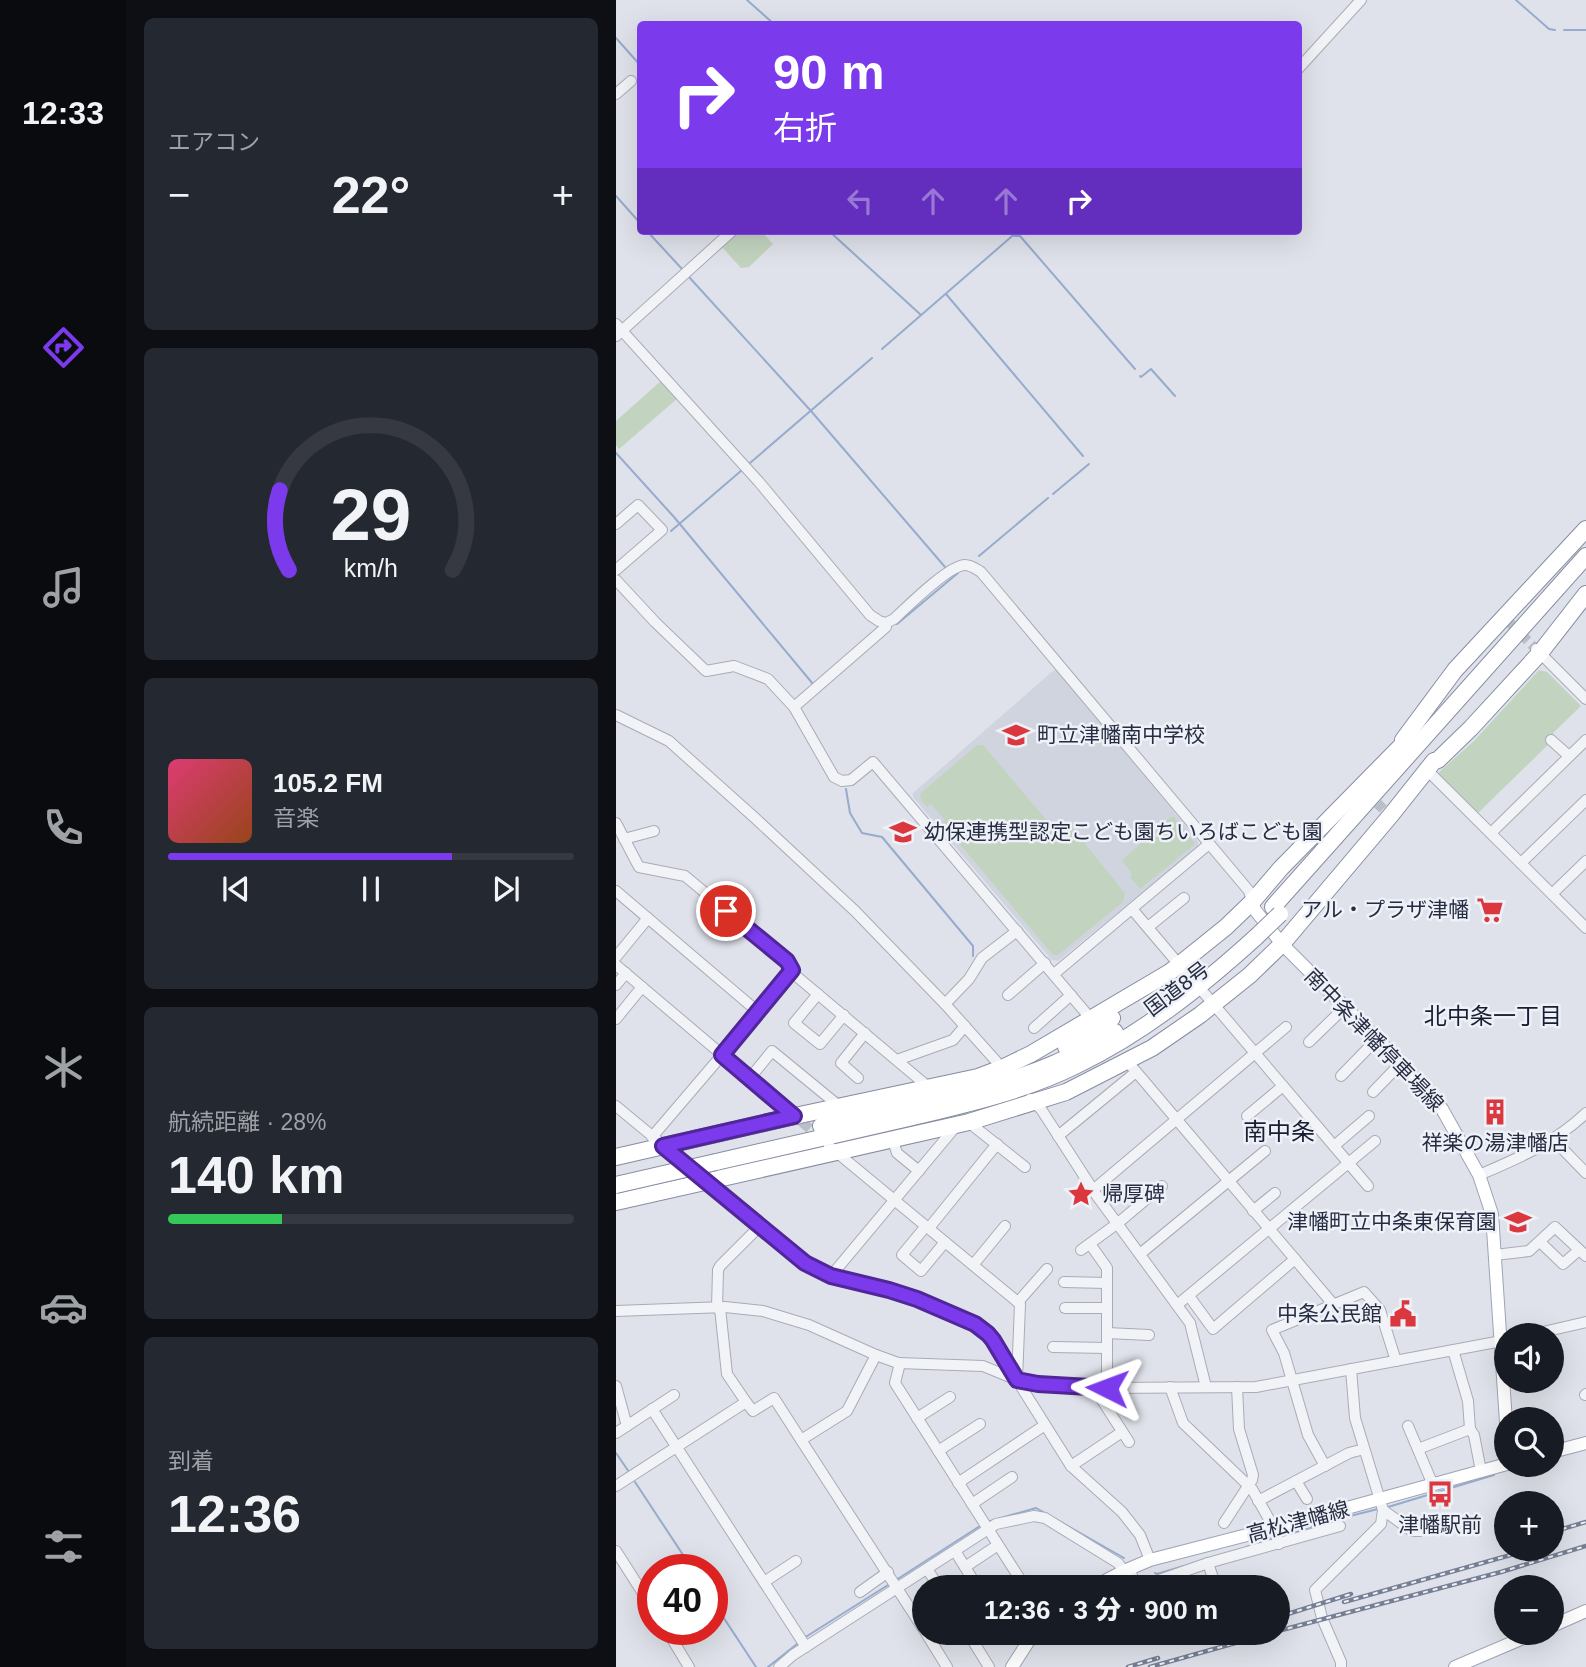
<!DOCTYPE html>
<html lang="ja">
<head>
<meta charset="utf-8">
<style>
	:root { --surface:#171b24; --page:#242831; --text:#f1f3f6; --muted:#9ea1a6; --line:#363941; --accent:#7c3aed }
	body { margin:0; font-family:Arial,"Noto Sans JP",sans-serif; background:var(--page); color:var(--text); height:100vh; display:flex; flex-direction:column; font-size:26px; white-space:nowrap }
	* { box-sizing:border-box; margin:0 }
	p { font-size:23px; color:var(--muted) }
	.icon { flex:none; width:38px; height:38px; fill:none; stroke:currentColor; stroke-width:2; stroke-linecap:round; stroke-linejoin:round }
	.map { position:relative; flex:1; overflow:hidden }
	.panel { display:flex; flex-direction:column; gap:18px; padding:18px; background:#0d0f14; width:490px }
	.panel>* { flex:none }
	.top-card { position:absolute; left:21px; top:21px; width:665px; height:214px; border-radius:7px; box-shadow:0 7px 28px #0002; background:#7c3aed; color:#fff; overflow:hidden }
	.fabs { position:absolute; left:878px; top:1323px; display:grid; gap:14px }
	.fabs a { display:grid; place-items:center; width:70px; height:70px; border-radius:50%; background:var(--surface); box-shadow:0 7px 28px #0002; font-size:35px }
	.speed { position:absolute; left:21px; top:1554px; display:flex; gap:14px; font-size:35px; font-weight:700; text-align:center }
	.speed>* { display:grid; place-content:center; width:91px; height:91px; border-radius:50%; background:var(--surface); box-shadow:0 7px 28px #0002; line-height:1 }
	.speed .limit { border:10px solid #d22; background:#fff; color:#111 }
	.pin { position:absolute; display:grid; place-items:center; width:60px; height:60px; color:#fff; margin:-30px; border:4px solid #fff; border-radius:50%; box-shadow:0 2px 7px #0007 }
	.me { position:absolute; width:77px; margin:-38px; rotate:273deg; stroke-linejoin:round; filter:drop-shadow(0 0 5px #0008) }
	.turn { display:flex; align-items:center; gap:24px; height:147px; padding:0 21px; font-size:32px }
	.turn .icon { width:91px; height:91px; stroke-width:2.5 }
	.turn b { display:block; font-size:49px; line-height:60px }
	.lanes { display:flex; align-items:center; height:66px; padding:0 21px; background:#0003; justify-content:center; gap:35px; direction:ltr }
	.lanes .off { opacity:.35 }
	.big { font-size:52px; font-weight:800; line-height:1.1 }
	.panel .tile { flex:1; display:flex; flex-direction:column; justify-content:center; gap:10px; min-width:0; padding:0 24px; border-radius:10px; background:var(--page) }
	.panel .dial { align-items:center; gap:0 }
	.dial svg { height:182px; overflow:visible; fill:none; stroke:var(--line); stroke-width:7; stroke-linecap:round; text-anchor:middle }
	.dial text { fill:var(--text); stroke:none }
	.song { display:flex; align-items:center; gap:21px }
	.cover { width:84px; height:84px; border-radius:10px; background:linear-gradient(135deg,hsl(340 70% 55%),hsl(20 70% 35%)) }
	.played { height:7px; border-radius:4px; background:linear-gradient(90deg,var(--accent) 70%,var(--line) 70%) }
	.keys { display:flex; justify-content:space-around; direction:ltr }
	.heat { display:flex; justify-content:space-between; align-items:center; font-size:38px; direction:ltr }
	.charge { height:10px; border-radius:5px; background:linear-gradient(90deg,#34c759 28%,var(--line) 0) }
	.trip { position:absolute; left:296px; top:1575px; width:378px; height:70px; border-radius:35px; background:var(--surface); box-shadow:0 7px 28px #0002; font-weight:800; line-height:70px; text-align:center }
	main { display:flex; flex:1; min-height:0 }
	.tab-bar { display:flex; flex-direction:column; width:126px; justify-content:space-around; align-items:center; background:#090b0e; color:var(--muted) }
	.tab-bar .icon { width:49px; height:49px }
	.tab-bar .on { color:var(--accent) }
	.tab-bar b { font-size:32px; color:var(--text) }
	.map>svg:first-child { display:block }
	.built { fill:#d0d4df }
	.green { fill:#c2d4bf }
	.lines { fill:none; stroke-linecap:round; stroke-linejoin:round }
	.stream { stroke:#96abcd; stroke-width:2 }
	.minor-tunnel { stroke:#babec8; stroke-width:10; stroke-dasharray:10 5; stroke-linecap:butt }
	.minor-casing { stroke:#a8acb8; stroke-width:12 }
	.major-casing { stroke:#9da4b6; stroke-width:14 }
	.highway-casing { stroke:#858da2; stroke-width:18 }
	.minor { stroke:#f2f3f7; stroke-width:10 }
	.major { stroke:#fff; stroke-width:12 }
	.highway { stroke:#fff; stroke-width:16 }
	.rail-casing { stroke:#777f95; stroke-width:4.5 }
	.rail { stroke:#eef1f7; stroke-width:2; stroke-dasharray:5; stroke-linecap:butt }
	.highway-bridge-casing { stroke:#858da2; stroke-width:18; stroke-linecap:butt }
	.highway-bridge { stroke:#fff; stroke-width:16 }
	.route-casing { stroke:#51269a; stroke-width:18 }
	.route { stroke:#7c3aed; stroke-width:12 }
	.labels { text-anchor:middle; stroke-width:5; stroke-linejoin:round; paint-order:stroke }
	.poi-label { font-size:21px; fill:#262d42; stroke:#eef1f7; text-anchor:start }
	.street-label { font-size:21px; fill:#262d42; stroke:#eef1f7 }
	.neighbourhood-label { font-size:23px; fill:#181e33; stroke:#eef1f7 }
	.quarter-label { font-size:24px; fill:#181e33; stroke:#eef1f7 }
</style>
</head>
<body>
<main>
<nav class="tab-bar">
<b>12:33</b>
<svg class="icon on" aria-label="directions" viewBox="0 0 24 24"><path d="M12 3l9 9-9 9-9-9zM9 14v-3h6M13 9l2 2-2 2"/></svg>
<svg class="icon" aria-label="music" viewBox="0 0 24 24"><path d="M9 18V5l10-2v13"/><circle cx="6" cy="18" r="3"/><circle cx="16" cy="16" r="3"/></svg>
<svg class="icon" aria-label="phone" viewBox="0 0 24 24"><path d="M5 4h4l2 5-3 2q2 4 5 5l2-3 5 2v4C11 20 4 13 5 4z"/></svg>
<svg class="icon" aria-label="climate" viewBox="0 0 24 24"><path d="M12 3v18M4 7l16 10M4 17L20 7"/></svg>
<svg class="icon" aria-label="car" viewBox="0 0 24 24"><path d="M5 17H2v-5l4-1 3-4h7l3 4 3 1v5h-3M9 17h6M6 11h13"/><circle cx="7" cy="17" r="2"/><circle cx="17" cy="17" r="2"/></svg>
<svg class="icon" aria-label="filters" viewBox="0 0 24 24"><path d="M4 7h16M4 17h16"/><circle cx="9" cy="7" r="2"/><circle cx="15" cy="17" r="2"/></svg>
</nav>
<section class="panel">
<div class="tile"><p>エアコン</p>
<div class="heat"><a>−</a><b class="big">22°</b><a>+</a></div>
</div>
<div class="tile dial"><svg viewBox="0 0 100 80">
<path d="M14 69A42 42 0 1 1 86 69"/>
<path d="M14 69A42 42 0 0 1 10 34" stroke="#7c3aed"/>
<text x="50" y="56" font-size="32" font-weight="700">29</text>
<text x="50" y="72" font-size="11">km/h</text>
</svg></div>
<div class="tile">
<div class="song"><i class="cover"></i><div><b>105.2 FM</b><p>音楽</p></div></div>
<div class="played"></div>
<div class="keys"><svg class="icon" aria-label="previous" viewBox="0 0 24 24"><path d="M18 5L8 12l10 7zM5 5v14"/></svg><svg class="icon" aria-label="pause" viewBox="0 0 24 24"><path d="M8 5v14M16 5v14"/></svg><svg class="icon" aria-label="next" viewBox="0 0 24 24"><path d="M6 5l10 7-10 7zM19 5v14"/></svg></div>
</div>
<div class="tile"><p>航続距離 · 28%</p><b class="big">140 km</b><div class="charge"></div></div>
<div class="tile"><p>到着</p><b class="big">12:36</b></div>
</section>
<div class="map">
<svg width="970" height="1667" viewBox="0 0 970 1667">
	<rect width="100%" height="100%" fill="#dfe2ea"/>
	<path class="built" d="M438 670H442L582 841V847L442 961 436 960 297 797V793Z"/>
	<g class="green">
		<path d="M122 231H145L157 244 133 267 125 268 106 247Z"/>
		<path d="M46 380 62 398 3 449 0 445V421Z"/>
		<path d="M923 670 931 672 965 706 937 733 940 737 862 813 821 774 858 741Z"/>
		<path d="M361 745H367L434 824 452 823 509 893 507 902 442 955H437L326 823 329 820 315 804 311 807 304 798 305 793Z"/>
		<path d="M555 817H558L578 842V845L524 889 514 877 516 874 506 860Z"/>
	</g>
	<g class="lines">
		<g class="stream">
			<path d="M131 0 158 24"/>
			<path d="M900 0 933 29 939 30"/>
			<path d="M948 30H970"/>
			<path d="M0 38 24 65"/>
			<path d="M0 196 24 223"/>
			<path d="M31 231 66 269"/>
			<path d="M213 231 305 315"/>
			<path d="M388 231 399 236H404L519 369"/>
			<path d="M73 277 195 411 329 567"/>
			<path d="M330 294 467 456"/>
			<path d="M266 349 402 231"/>
			<path d="M524 376 525 377 535 369 559 396"/>
			<path d="M0 453 58 517 197 684"/>
			<path d="M134 463 256 358"/>
			<path d="M437 494 473 464"/>
			<path d="M55 531 126 470"/>
			<path d="M363 556 432 498"/>
			<path d="M281 624 342 573"/>
			<path d="M230 789 234 813 246 833 266 837 357 946V956"/>
			<path d="M0 1453 13 1472"/>
			<path d="M19 1482 77 1570"/>
			<path d="M772 1507 878 1475"/>
			<path d="M371 1522 420 1508 508 1558"/>
			<path d="M667 1536 710 1522 762 1509"/>
			<path d="M630 1547 658 1538"/>
			<path d="M539 1573 541 1574 568 1566"/>
			<path d="M280 1580 364 1526"/>
			<path d="M96 1600 140 1667"/>
			<path d="M188 1638 272 1585"/>
			<path d="M152 1667 181 1644"/>
		</g>
		<g class="minor-tunnel">
			<path d="M894 623 920 649"/>
			<path d="M751 793 767 809"/>
			<path d="M186 1122 207 1140"/>
		</g>
		<g class="minor-casing">
			<g id="minor">
				<path d="M682 69 745 0"/>
				<path d="M0 94 15 81"/>
				<path d="M0 324 143 482 254 615 263 621 270 623 278 619C291 607 333 565 349 565 355 565 360 569 365 572L633 891 636 902"/>
				<path d="M0 336 116 231"/>
				<path d="M0 524 22 505 46 530 0 570"/>
				<path d="M0 580 39 622 90 671 118 666 152 679 178 707 218 777 226 781 235 780 257 762 475 1019"/>
				<path d="M920 649 970 699"/>
				<path d="M178 707 270 627V623"/>
				<path d="M0 715 53 741 139 818 239 911 329 1004 388 1070"/>
				<path d="M935 740 953 756"/>
				<path d="M811 770 970 928"/>
				<path d="M0 823 23 867 69 876 171 961 179 975 316 1090"/>
				<path d="M875 833 970 740"/>
				<path d="M8 839 38 831"/>
				<path d="M905 863 970 800"/>
				<path d="M0 891 141 1011"/>
				<path d="M936 894 970 861"/>
				<path d="M516 909 571 974"/>
				<path d="M532 927 568 898"/>
				<path d="M0 957 32 918"/>
				<path d="M0 965 182 1119"/>
				<path d="M438 974 593 844"/>
				<path d="M0 985 10 973"/>
				<path d="M588 993 752 1186"/>
				<path d="M202 994 178 1023 204 1044 228 1015"/>
				<path d="M392 995 429 963"/>
				<path d="M329 1004 353 979 366 958 401 931"/>
				<path d="M0 1019 26 987"/>
				<path d="M418 1028 455 995"/>
				<path d="M693 1042 729 1007"/>
				<path d="M281 1060 337 1040 349 1026"/>
				<path d="M511 1061 717 1304"/>
				<path d="M725 1076 761 1039"/>
				<path d="M134 1078 156 1051 223 1106"/>
				<path d="M242 1078 225 1063 249 1033"/>
				<path d="M757 1092 785 1063"/>
				<path d="M414 1099 425 1109 481 1196 574 1323 590 1387"/>
				<path d="M0 1106 76 1169"/>
				<path d="M631 1116 667 1086"/>
				<path d="M351 1121 409 1167"/>
				<path d="M442 1136 520 1072"/>
				<path d="M36 1137 106 1055 176 969"/>
				<path d="M276 1138 281 1153 303 1171"/>
				<path d="M937 1139 970 1173"/>
				<path d="M213 1146 404 1304 401 1380"/>
				<path d="M718 1146 753 1116"/>
				<path d="M863 1175C901 1159 940 1142 970 1113"/>
				<path d="M88 1180 189 1263 215 1276 273 1290 301 1299 359 1324 372 1334 455 1466 506 1512 524 1535 534 1560"/>
				<path d="M477 1190 670 1027"/>
				<path d="M637 1211 659 1193"/>
				<path d="M310 1226 286 1255 305 1271 329 1242"/>
				<path d="M313 1228 381 1144"/>
				<path d="M924 1242 947 1264 963 1250"/>
				<path d="M474 1244 491 1268V1388L486 1400 513 1442"/>
				<path d="M465 1250 502 1223 546 1186"/>
				<path d="M524 1254 649 1151"/>
				<path d="M879 1255 913 1251 939 1227 970 1256"/>
				<path d="M357 1265 389 1226"/>
				<path d="M215 1276 341 1125"/>
				<path d="M448 1282 491 1283"/>
				<path d="M573 1296 597 1329 679 1259"/>
				<path d="M402 1302 431 1269"/>
				<path d="M561 1305 759 1141"/>
				<path d="M101 1308 102 1270 104 1266 144 1226"/>
				<path d="M104 1308 111 1374 130 1402"/>
				<path d="M449 1308H491"/>
				<path d="M0 1311 109 1307 147 1311 193 1325 260 1355 282 1363 367 1366 401 1380 423 1384 491 1388 640 1387 891 1340"/>
				<path d="M491 1333 533 1335"/>
				<path d="M914 1335 970 1322"/>
				<path d="M437 1347 491 1348"/>
				<path d="M837 1350 852 1401 854 1429 858 1435 865 1471"/>
				<path d="M260 1355 231 1411 185 1440 308 1630"/>
				<path d="M284 1363 279 1383 409 1587"/>
				<path d="M0 1386 11 1426"/>
				<path d="M554 1387 567 1423 636 1489 658 1528 663 1544"/>
				<path d="M969 1395 970 1394"/>
				<path d="M36 1409 190 1647"/>
				<path d="M301 1418 334 1397"/>
				<path d="M792 1426 817 1485"/>
				<path d="M0 1433 58 1395"/>
				<path d="M802 1449 854 1429"/>
				<path d="M322 1451 364 1424"/>
				<path d="M455 1466 506 1432"/>
				<path d="M709 1466 692 1435 668 1353 656 1330 748 1292 764 1310 780 1361"/>
				<path d="M680 1481 691 1499"/>
				<path d="M342 1483 429 1425"/>
				<path d="M0 1486 130 1402 137 1411 158 1398 185 1440"/>
				<path d="M642 1501 733 1453 748 1449"/>
				<path d="M356 1504 396 1477"/>
				<path d="M767 1510 796 1531H804L824 1523"/>
				<path d="M608 1523 636 1480 637 1475 623 1429 621 1387"/>
				<path d="M0 1551 37 1609"/>
				<path d="M339 1551 357 1580"/>
				<path d="M592 1563 600 1587"/>
				<path d="M349 1567 382 1545"/>
				<path d="M514 1568 519 1587"/>
				<path d="M311 1569 323 1587"/>
				<path d="M148 1582 180 1561"/>
				<path d="M390 1587 403 1579"/>
				<path d="M546 1587 543 1580 592 1563 724 1526"/>
				<path d="M244 1592 272 1572"/>
				<path d="M50 1629 73 1667"/>
				<path d="M310 1633 331 1667"/>
				<path d="M352 1633 373 1667"/>
				<path d="M525 1633H530"/>
				<path d="M388 1637 394 1633"/>
				<path d="M163 1667 177 1655 380 1524 418 1516 429 1518 502 1563 508 1571"/>
				<path d="M725 1667V1662L706 1618 699 1590 765 1524 767 1510 739 1418 735 1369"/>
			</g>
		</g>
		<g class="major-casing">
			<g id="major">
				<path d="M636 902 639 910 666 944 785 1063 826 1109 863 1175 876 1214 891 1437"/>
				<path d="M936 1452 970 1443"/>
				<path d="M477 1587 508 1571 534 1560 658 1528 891 1464"/>
				<path d="M936 1626 970 1611"/>
				<path d="M396 1667 412 1642 420 1633"/>
				<path d="M839 1667 919 1633"/>
			</g>
		</g>
		<g class="highway-casing">
			<g id="highway">
				<path d="M657 907 970 556"/>
				<path d="M450 1047 496 1018"/>
				<path d="M205 1126C283 1108 364 1095 437 1064 459 1055 479 1043 499 1032"/>
				<path d="M0 1157 179 1116 362 1077 386 1068 415 1054 554 972 610 927 636 902 665 868 787 744V740L839 670 970 529"/>
				<path d="M100 1162C166 1147 232 1132 297 1117 352 1104 408 1091 459 1066 526 1034 585 987 640 937"/>
				<path d="M0 1202 353 1122 450 1092 536 1048 584 1015 634 975 666 944 775 815 818 761 822 760 855 728 924 653 970 594"/>
			</g>
		</g>
		<use href="#minor" class="minor"/>
		<use href="#major" class="major"/>
		<use href="#highway" class="highway"/>
		<g class="rail-casing">
			<g id="rail">
				<path d="M936 1532 970 1522"/>
				<path d="M728 1602 916 1549"/>
				<path d="M662 1617 735 1594"/>
				<path d="M662 1631 885 1572 970 1546"/>
				<path d="M512 1667 542 1658"/>
				<path d="M534 1667 655 1633"/>
			</g>
		</g>
		<use href="#rail" class="rail"/>
		<g class="highway-bridge-casing">
			<g id="highway-bridge">
				<path d="M640 937 664 914"/>
				<path d="M0 1185 100 1162"/>
			</g>
		</g>
		<use href="#highway-bridge" class="highway-bridge"/>
	</g>
	<g class="lines">
		<g class="route-casing">
			<path id="route" d="M110 911 171 961 176 970 106 1055 178 1116 47 1146 189 1263 215 1276 273 1290 301 1299 359 1324 372 1334 377 1340 401 1380 422 1384 491 1388"/>
		</g>
		<use href="#route" class="route"/>
	</g>
	<defs>
		<g id="school-bare" transform="scale(2.1)"><path d="M0-5L7-2L0 1L-7-2ZM-4 1L0 2.5L4 1V4Q0 6-4 4Z" fill="#db373e" stroke="#eef1f7" stroke-width="2.5" paint-order="stroke"/></g>
		<g id="supermarket-bare" transform="scale(2.1)"><path d="M-6-5.5h2.5l.6 2H6L4.5 2H-2.5L-4.4-4H-6ZM-1.5 3.2a1.3 1.3 0 1 0 .1 0ZM3 3.2a1.3 1.3 0 1 0 .1 0Z" fill="#db373e" stroke="#eef1f7" stroke-width="2.5" paint-order="stroke"/></g>
		<g id="building-bare" transform="scale(2.1)"><path d="M-4-6H4V6H1V3H-1V6H-4ZM-2.5-4.3h1.7v1.8h-1.7ZM.8-4.3h1.7v1.8H.8ZM-2.5-1h1.7V.8h-1.7ZM.8-1h1.7V.8H.8Z" fill="#db373e" stroke="#eef1f7" stroke-width="2.5" paint-order="stroke"/></g>
		<g id="sight-bare" transform="scale(2.1)"><path d="M0-6L1.8-2.2L6-1.7L2.9 1.2L3.7 5.4L0 3.3L-3.7 5.4L-2.9 1.2L-6-1.7L-1.8-2.2Z" fill="#db373e" stroke="#eef1f7" stroke-width="2.5" paint-order="stroke"/></g>
		<g id="civic-bare" transform="scale(2.1)"><path d="M-.6-6.5H3V-4.5H.6V-3L4-1V1h2V6H-6V1h2V-1L-.6-3ZM-1.2 2.5V6h2.4V2.5Z" fill="#db373e" stroke="#eef1f7" stroke-width="2.5" paint-order="stroke"/></g>
		<g id="bus-bare" transform="scale(2.1)"><path d="M-5-6H5V4H4V6H2V4H-2V6H-4V4H-5ZM-3.5-4V0h7V-4ZM-3.5 1.2v1.5H-2V1.2ZM2 1.2v1.5H3.5V1.2Z" fill="#db373e" stroke="#eef1f7" stroke-width="2.5" paint-order="stroke"/></g>
	</defs>
	<g fill-rule="evenodd">
		<use href="#school-bare" x="400" y="735"/>
		<use href="#school-bare" x="287" y="832"/>
		<use href="#supermarket-bare" x="874" y="910"/>
		<use href="#building-bare" x="879" y="1112"/>
		<use href="#sight-bare" x="465" y="1194"/>
		<use href="#school-bare" x="902" y="1222"/>
		<use href="#civic-bare" x="787" y="1314"/>
		<use href="#bus-bare" x="824" y="1494"/>
	</g>
	<g class="labels">
		<g class="poi-label">
			<text x="421" y="742">町立津幡南中学校</text>
			<text x="308" y="839">幼保連携型認定こども園ちいろばこども園</text>
			<text x="853" y="917" text-anchor="end">アル・プラザ津幡</text>
			<text x="879" y="1150" text-anchor="middle">祥楽の湯津幡店</text>
			<text x="486" y="1201">帰厚碑</text>
			<text x="881" y="1229" text-anchor="end">津幡町立中条東保育園</text>
			<text x="766" y="1321" text-anchor="end">中条公民館</text>
			<text x="824" y="1532" text-anchor="middle">津幡駅前</text>
		</g>
		<g class="street-label">
			<text transform="translate(561 989) rotate(-37)" y="7">国道8号</text>
			<text transform="translate(758 1040) rotate(46)" y="7">南中条津幡停車場線</text>
			<text transform="translate(682 1522) rotate(-15)" y="7">高松津幡線</text>
		</g>
		<g class="neighbourhood-label">
			<text x="877" y="1024">北中条一丁目</text>
		</g>
		<g class="quarter-label">
			<text x="663" y="1140">南中条</text>
		</g>
	</g>
</svg>
<div class="fabs">
<a><svg class="icon" aria-label="sound" viewBox="0 0 24 24"><path d="M4 9h4l5-4v14l-5-4H4zM17 9q2 3 0 6"/></svg></a>
<a><svg class="icon" aria-label="search" viewBox="0 0 24 24"><circle cx="10" cy="10" r="6"/><path d="M15 15l6 6"/></svg></a>
<a>+</a>
<a>−</a>
</div>
<div class="speed"><div class="limit">40</div></div>
<div class="pin" style="left:110px;top:911px;background:#d93025"><svg class="icon" aria-label="arrive" viewBox="0 0 24 24"><path d="M6 21V4h12l-3 4 3 4H6"/></svg></div>
<svg class="me" style="left:491px;top:1388px" viewBox="-20 -20 40 40"><path d="M0-17L14 15 0 8-14 15z" fill="#7c3aed" stroke="#fff" stroke-width="4"/></svg>
<div class="trip">12:36 · 3 分 · 900 m</div>
<div class="top-card">
<div class="turn"><svg class="icon" aria-label="right" viewBox="0 0 24 24"><path d="M7 20v-9h11M14 6l5 5-5 5"/></svg><div><b>90 m</b>右折</div></div>
<div class="lanes"><svg class="icon off" aria-label="left" viewBox="0 0 24 24"><path d="M17 20v-9H6M10 6l-5 5 5 5"/></svg><svg class="icon off" aria-label="ahead" viewBox="0 0 24 24"><path d="M12 20V5M6 11l6-6 6 6"/></svg><svg class="icon off" aria-label="ahead" viewBox="0 0 24 24"><path d="M12 20V5M6 11l6-6 6 6"/></svg><svg class="icon" aria-label="right" viewBox="0 0 24 24"><path d="M7 20v-9h11M14 6l5 5-5 5"/></svg></div>
</div>
</div>
</main>
</body>
</html>
